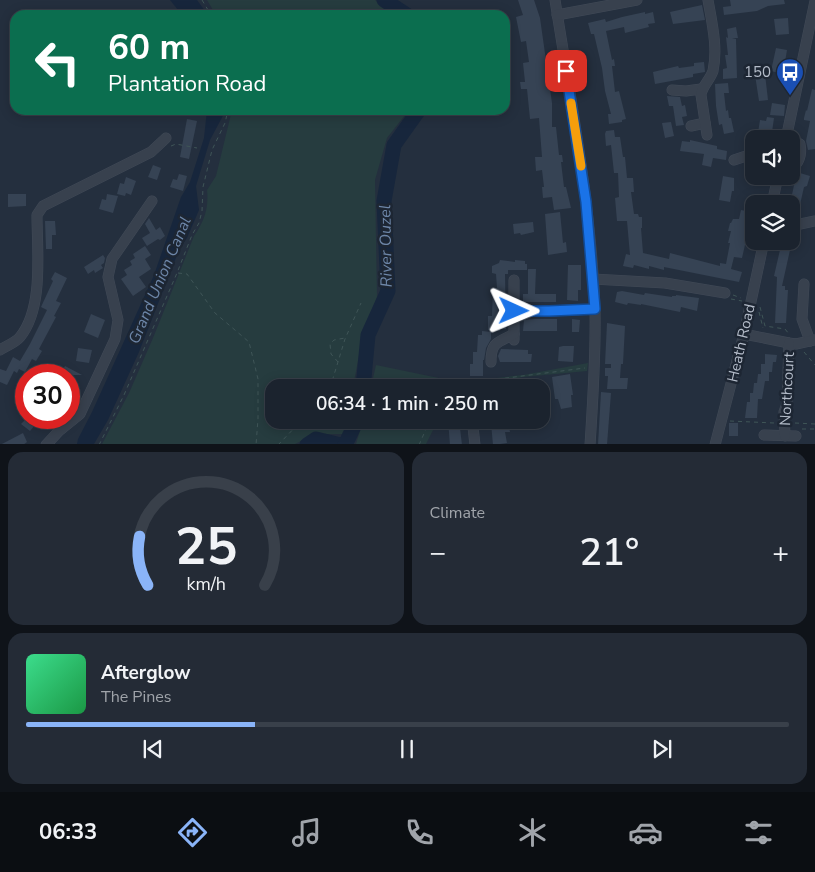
<!DOCTYPE html>
<html lang="en">
<head>
<meta charset="utf-8">
<style>
	:root { --surface:#1b232e; --page:#242b36; --text:#f1f3f6; --muted:#a0a4aa; --line:#39404a; --accent:#8ab4f8 }
	body { margin:0; font-family:"Nunito Sans",sans-serif; background:var(--page); color:var(--text); height:100vh; display:flex; flex-direction:column; font-size:19px; white-space:nowrap }
	* { box-sizing:border-box; margin:0 }
	p { font-size:16px; color:var(--muted) }
	.icon { flex:none; width:28px; height:28px; fill:none; stroke:currentColor; stroke-width:2; stroke-linecap:round; stroke-linejoin:round }
	.map { position:relative; height:444px; overflow:hidden }
	.details { display:flex; flex-direction:column; gap:8px; padding:8px; background:#0f1319; flex:1 }
	.details>* { flex:none }
	.top-card { position:absolute; left:10px; top:10px; width:500px; height:105px; border-radius:15px; box-shadow:0 2px 12px #0003,0 0 0 1px var(--line); background:#0b6e4f; color:#fff; overflow:hidden }
	.tools { position:absolute; left:745px; top:130px; display:grid; gap:10px }
	.tools a { display:grid; place-items:center; width:55px; height:55px; border-radius:10px; background:var(--surface); box-shadow:0 2px 12px #0003,0 0 0 1px var(--line); font-size:25px }
	.speed { position:absolute; left:15px; top:364px; display:flex; gap:10px; font-size:25px; font-weight:700; text-align:center }
	.speed>* { display:grid; place-content:center; width:65px; height:65px; border-radius:50%; background:var(--surface); box-shadow:0 2px 12px #0003,0 0 0 1px var(--line); line-height:1 }
	.speed .limit { border:8px solid #d22; background:#fff; color:#111 }
	.pin { position:absolute; display:grid; place-items:center; width:42px; height:42px; color:#fff; margin:-21px; border-radius:10px; box-shadow:0 2px 8px #0006 }
	.me { position:absolute; width:55px; margin:-28px; rotate:91deg; stroke-linejoin:round; filter:drop-shadow(0 0 4px #0008) }
	.turn { display:flex; align-items:center; gap:18px; height:105px; padding:0 15px; font-size:22px }
	.turn .icon { width:65px; height:65px; stroke-width:2.5 }
	.turn b { display:block; font-size:35px; line-height:42px }
	.big { font-size:38px; font-weight:600; line-height:1.1 }
	.details .card { flex:1; display:flex; flex-direction:column; justify-content:center; gap:8px; min-width:0; padding:0 18px; border-radius:15px; background:var(--page) }
	.details .dial { align-items:center; gap:0 }
	.dial svg { height:130px; overflow:visible; fill:none; stroke:var(--line); stroke-width:7; stroke-linecap:round; text-anchor:middle }
	.dial text { fill:var(--text); stroke:none }
	.song { display:flex; align-items:center; gap:15px }
	.cover { width:60px; height:60px; border-radius:8px; background:linear-gradient(135deg,hsl(150 70% 55%),hsl(140 70% 35%)) }
	.played { height:5px; border-radius:2px; background:linear-gradient(90deg,var(--accent) 30%,var(--line) 30%) }
	.keys { display:flex; justify-content:space-around; direction:ltr }
	.heat { display:flex; justify-content:space-between; align-items:center; font-size:28px; direction:ltr }
	.details .tiles { flex:1; display:grid; gap:8px; grid-template-columns:1fr 1fr }
	.card:last-child { grid-column:span 2 }
	.trip { position:absolute; left:265px; top:379px; width:285px; height:50px; border-radius:15px; background:var(--surface); box-shadow:0 2px 12px #0003,0 0 0 1px var(--line); font-weight:600; line-height:50px; text-align:center }
	.menu { display:flex; height:80px; justify-content:space-around; align-items:center; background:#0b0e12; color:var(--muted) }
	.menu .icon { width:35px; height:35px }
	.menu .current { color:var(--accent) }
	.menu b { font-size:22px; color:var(--text) }
	.map>svg:first-child { display:block }
	.green { fill:#263c3f }
	.water { fill:#17263c }
	.lines { fill:none; stroke-linecap:round; stroke-linejoin:round }
	.river { stroke:#17263c; stroke-width:15 }
	.building { fill:#364354 }
	.minor-casing { stroke:#414a57; stroke-width:11 }
	.path { stroke:#3f5557; stroke-width:1; stroke-dasharray:4 4; stroke-linecap:butt }
	.minor { stroke:#38414e; stroke-width:10 }
	.route-casing { stroke:#114b97; stroke-width:12 }
	.route { stroke:#1a73e8; stroke-width:9 }
	.slow { stroke:#f59e0b; stroke-width:9 }
	.labels { text-anchor:middle; stroke-width:5; stroke-linejoin:round; paint-order:stroke }
	.poi-label { font-size:15px; fill:#b4bcc9; stroke:#1d2633; text-anchor:end }
	.street-label { font-size:15px; fill:#b4bcc9; stroke:#1d2633 }
	.water-label { font-size:16px; font-style:italic; fill:#6d86a8; stroke:#1d2633 }
</style>
</head>
<body>
<div class="map">
<svg width="815" height="445" viewBox="0 0 815 445">
	<rect width="100%" height="100%" fill="#242f3e"/>
	<g class="green">
		<path d="M207 0H375L395 15H216Z"/>
		<path d="M232 110H409L387 138 375 180 377 297 363 334 353 387 274 388V420H348L345 434H315L293 445 102 444 129 393 153 338 194 236C204 221 209 209 207 190L216 176Z"/>
		<path d="M588 363 587 371 523 377 464 387H371L376 365 458 382 523 375Z"/>
		<path d="M363 420H438L426 444H356Z"/>
	</g>
	<g class="water">
		<path d="M170 0H197L208 15H182Z"/>
		<path d="M207 110H226L210 140 196 186 199 210 187 238 179 250 139 352 108 420 94 444H77L78 439 92 412 154 275 181 197 190 182 204 138Z"/>
	</g>
	<g class="lines">
		<g class="river">
			<path d="M384 0 407 15"/>
			<path d="M363 388 368 335 388 291 384 201 394 145 419 110"/>
			<path d="M307 445 316 439 341 445"/>
			<path d="M345 445 357 420"/>
		</g>
	</g>
	<g class="building">
		<path d="M518 0H534L540 18 552 103V127H556L559 155H562L563 162H561L564 187H566L571 208 554 210 552 197 543 198 542 187H544L542 170 536 171 535 157H542L539 118 530 119 527 89H521L520 82H525L523 63 529 62 526 41 521 42 516 17 523 15Z"/>
		<path d="M730 0H784L785 4 768 6 757 11 724 15 723 7 731 6Z"/>
		<path d="M702 5 705 20 673 24 670 12Z"/>
		<path d="M645 12V14L653 12 655 23 648 24 649 27 625 33 624 27 606 31 612 60 614 59 615 66H612L615 92 619 91 626 119 622 120V122L609 124 608 114H611L605 91 602 68 594 34H591L588 23 605 19 606 22 622 17Z"/>
		<path d="M788 18 789 34 776 35 774 19Z"/>
		<path d="M736 27 738 38H732L736 39 737 78 723 79V69L727 68 725 55H728L726 37 728 38 727 29Z"/>
		<path d="M776 48 787 50 783 74 771 71Z"/>
		<path d="M704 62 705 72 693 74V77L655 84 653 72 678 66 679 68 694 66V63Z"/>
		<path d="M765 74 768 100 759 101 755 75Z"/>
		<path d="M728 83 729 93H724L726 111 728 110 729 118H731L734 132 724 134 722 124 719 125 716 106 715 84Z"/>
		<path d="M812 89 815 90V149L808 150 806 141 810 121 804 120V118L806 110 807 111Z"/>
		<path d="M667 96 680 97 682 106 685 105 687 116 682 117 684 125 676 126 673 106H669Z"/>
		<path d="M772 103 785 105 784 116 770 115Z"/>
		<path d="M767 117 774 118 771 139H757L760 120 766 121Z"/>
		<path d="M187 119 197 121 189 159 180 157Z"/>
		<path d="M671 122 674 136 665 138 662 123Z"/>
		<path d="M614 130 615 137H620L623 157H625L627 178H633L634 192H631L634 214H638L639 217H642V228H641L643 253 669 259 670 253 720 266V263L726 264 730 243H728L731 231H728L730 223H731L733 219H739L741 210 746 211V208L754 210V224L750 223 742 258 734 257 731 269 742 272 739 282 664 267V270L649 266V269L634 265 633 268 623 266 626 254 630 255 627 221H617L615 198 619 197 618 173H614L611 145 606 146 605 134 606 131Z"/>
		<path d="M690 140 717 146V149L727 151 726 160 713 158 711 167 702 165 704 154 680 151 682 141 690 142Z"/>
		<path d="M153 165 161 168 157 180 148 177Z"/>
		<path d="M800 173 810 176 807 186 804 187 797 218 791 216 790 204 796 176 799 177Z"/>
		<path d="M179 174 187 176 183 191 170 187 173 179 177 180Z"/>
		<path d="M723 176 734 178V191H732L730 202 719 200Z"/>
		<path d="M126 177 136 181 131 195 126 193 125 196 117 194 120 183 124 184Z"/>
		<path d="M8 194H26V206L8 207Z"/>
		<path d="M107 194 118 196 113 213 99 209 102 199 106 200Z"/>
		<path d="M560 212 563 243 566 242 567 252 548 255 545 214Z"/>
		<path d="M149 218 156 230 160 227 165 236 160 240 158 239 147 246 142 238 150 233 145 224Z"/>
		<path d="M45 221H55L56 235H52V249H46Z"/>
		<path d="M533 222 534 232 521 235 520 233 514 234 513 224Z"/>
		<path d="M782 241H792L782 286H785V290H788L786 323H775L777 277 774 276Z"/>
		<path d="M145 246 151 255 145 259 151 269 139 277 146 287 133 296 121 279 127 275 124 270 132 265 130 261 135 258 133 254Z"/>
		<path d="M103 255 105 258 104 263 101 265 103 268 95 273 94 270 88 274 84 267Z"/>
		<path d="M500 260 515 262V260L525 261V264H527V270H508V274H505L506 329H500V331L488 330V316H492L493 288H497L496 274 492 273V266L499 263Z"/>
		<path d="M568 265H581V290H578V301L567 300Z"/>
		<path d="M528 269H536L535 294H556V302H523V294H528Z"/>
		<path d="M55 272 67 278 56 301 61 303 54 316 56 317 39 349 42 351 36 361 32 359 25 372 19 369 17 373 14 371 7 385 0 382V369L6 371 13 357 20 361 30 344 47 310 41 307 53 281 51 279Z"/>
		<path d="M622 291 644 295 645 293 672 297V296H676V295L699 298 697 311 681 307 680 312 641 304V305L628 303 627 305 615 302 617 292Z"/>
		<path d="M91 314 105 320 98 338 84 332Z"/>
		<path d="M535 319H557V331H523L524 320Z"/>
		<path d="M572 319 580 320 579 332H572Z"/>
		<path d="M607 323 625 326 623 364H621L620 378H628L627 389H607L608 376H605V368H611V364H605Z"/>
		<path d="M482 331 491 332V339L486 348 484 360H483V376H470V364H473V352H477L478 335H482Z"/>
		<path d="M563 346H574L573 362 558 361 559 347Z"/>
		<path d="M78 348 92 350 89 363 76 361Z"/>
		<path d="M501 349 528 350V354H532L531 362H500L498 356Z"/>
		<path d="M765 354 777 355 776 362H773L772 372H769V381H765L762 399H758L757 418H745L747 402H750V393H753L754 383H757L758 374H761V364H765Z"/>
		<path d="M65 366 82 375H60Z"/>
		<path d="M570 374 573 395H571L572 407 561 409 558 399H555L552 377Z"/>
		<path d="M512 380 513 388H491V383Z"/>
		<path d="M601 392 611 393 607 445H598Z"/>
		<path d="M27 418H41L30 431 21 424Z"/>
		<path d="M448 420H463L460 428 462 445H450Z"/>
		<path d="M508 421 510 432H505L507 443 493 445 491 423Z"/>
		<rect x="729" y="423" width="9" height="13"/>
		<path d="M23 433 27 442 23 445H0Z"/>
	</g>
	<g class="lines">
		<g class="minor-casing">
			<g id="minor">
				<path d="M555 0C571 102 591 205 595 308 596 354 593 399 590 445"/>
				<path d="M557 15 637 0"/>
				<path d="M672 90 686 91 701 89"/>
				<path d="M691 126 705 123"/>
				<path d="M707 135 701 95C702 86 710 80 713 71 718 48 712 23 708 0"/>
				<path d="M786 139 815 1"/>
				<path d="M791 139 800 144C802 154 799 163 791 169"/>
				<path d="M734 160 749 155 754 156"/>
				<path d="M772 204 778 176"/>
				<path d="M791 226 815 221"/>
				<path d="M593 279 665 283 725 293"/>
				<path d="M804 284 802 319 810 341"/>
				<path d="M513 311H549L595 309"/>
				<path d="M744 334 789 343 796 344 815 340"/>
				<path d="M514 340V280"/>
				<path d="M0 350C6 346 15 343 20 337 44 308 37 251 37 215L43 206 151 152 166 138"/>
				<path d="M491 362C491 342 497 343 514 334"/>
				<path d="M764 435 796 436"/>
				<path d="M785 436 784 412 787 404 789 343"/>
				<path d="M46 445 59 431 80 414 115 339 118 320 108 277 112 259 152 201"/>
				<path d="M475 445 473 427 475 420"/>
				<path d="M715 445 744 334 764 241"/>
			</g>
		</g>
		<g class="path">
			<path d="M202 0 211 15"/>
			<path d="M171 146 176 144 197 148"/>
			<path d="M178 273 187 274 215 313 249 342 258 379V419L256 445"/>
			<path d="M733 295 741 298"/>
			<path d="M731 299 742 301"/>
			<path d="M760 307 765 326 785 329 789 334"/>
			<path d="M759 312 763 328"/>
			<path d="M804 352 815 365"/>
			<path d="M338 362 331 354 330 344 334 340 345 338"/>
			<path d="M330 388 345 339 361 303"/>
			<path d="M450 388 460 384 585 368"/>
			<path d="M730 421 774 423"/>
			<path d="M795 423 815 424"/>
			<path d="M802 429H815"/>
			<path d="M99 445 124 395 177 273 192 235 199 223 202 211 203 187 212 150 225 123 228 110"/>
			<path d="M278 445 302 420"/>
			<path d="M419 445 430 420"/>
		</g>
		<use href="#minor" class="minor"/>
	</g>
	<g class="lines">
		<g class="route-casing">
			<path id="route" d="M514 311H549L595 309 586 202 566 71"/>
		</g>
		<use href="#route" class="route"/>
		<path class="slow" d="M571 103 581 166"/>
	</g>
	<defs>
		<g id="bus-pin" transform="scale(1.4375)"><path d="M0 17L-7.5 6A9.5 9.5 0 1 1 7.5 6Z" fill="#1a4fb4" stroke="#1d2633"/><path d="M-5-6H5V4H4V6H2V4H-2V6H-4V4H-5ZM-3.5-4V0h7V-4ZM-3.5 1.2v1.5H-2V1.2ZM2 1.2v1.5H3.5V1.2Z" fill="#fff"/></g>
	</defs>
	<g fill-rule="evenodd">
		<use href="#bus-pin" x="790" y="72"/>
	</g>
	<g class="labels">
		<g class="poi-label">
			<text x="771" y="77">150</text>
		</g>
		<g class="street-label">
			<text transform="translate(741 343) rotate(-77)" y="5">Heath Road</text>
			<text transform="translate(787 389) rotate(-87)" y="5">Northcourt</text>
		</g>
		<g class="water-label">
			<text transform="translate(385 246) rotate(-91)" y="6">River Ouzel</text>
			<text transform="translate(159 280) rotate(-67)" y="6">Grand Union Canal</text>
		</g>
	</g>
</svg>
<div class="tools">
<a><svg class="icon" aria-label="sound" viewBox="0 0 24 24"><path d="M4 9h4l5-4v14l-5-4H4zM17 9q2 3 0 6"/></svg></a>
<a><svg class="icon" aria-label="layers" viewBox="0 0 24 24"><path d="M12 4l9 5-9 5-9-5zM3 14l9 5 9-5"/></svg></a>
</div>
<div class="speed"><div class="limit">30</div></div>
<div class="pin" style="left:566px;top:71px;background:#d93025"><svg class="icon" aria-label="arrive" viewBox="0 0 24 24"><path d="M6 21V4h12l-3 4 3 4H6"/></svg></div>
<svg class="me" style="left:514px;top:311px" viewBox="-20 -20 40 40"><path d="M0-17L14 15 0 8-14 15z" fill="#1a73e8" stroke="#fff" stroke-width="4"/></svg>
<div class="trip">06:34 · 1 min · 250 m</div>
<div class="top-card">
<div class="turn"><svg class="icon" aria-label="left" viewBox="0 0 24 24"><path d="M17 20v-9H6M10 6l-5 5 5 5"/></svg><div><b>60 m</b>Plantation Road</div></div>
</div>
</div>
<section class="details">
<div class="tiles">
<div class="card dial"><svg viewBox="0 0 100 80">
<path d="M14 69A42 42 0 1 1 86 69"/>
<path d="M14 69A42 42 0 0 1 9 39" stroke="#8ab4f8"/>
<text x="50" y="56" font-size="32" font-weight="700">25</text>
<text x="50" y="72" font-size="11">km/h</text>
</svg></div>
<div class="card"><p>Climate</p>
<div class="heat"><a>−</a><b class="big">21°</b><a>+</a></div>
</div>
<div class="card">
<div class="song"><i class="cover"></i><div><b>Afterglow</b><p>The Pines</p></div></div>
<div class="played"></div>
<div class="keys"><svg class="icon" aria-label="previous" viewBox="0 0 24 24"><path d="M18 5L8 12l10 7zM5 5v14"/></svg><svg class="icon" aria-label="pause" viewBox="0 0 24 24"><path d="M8 5v14M16 5v14"/></svg><svg class="icon" aria-label="next" viewBox="0 0 24 24"><path d="M6 5l10 7-10 7zM19 5v14"/></svg></div>
</div>
</div>
</section>
<nav class="menu">
<b>06:33</b>
<svg class="icon current" aria-label="directions" viewBox="0 0 24 24"><path d="M12 3l9 9-9 9-9-9zM9 14v-3h6M13 9l2 2-2 2"/></svg>
<svg class="icon" aria-label="music" viewBox="0 0 24 24"><path d="M9 18V5l10-2v13"/><circle cx="6" cy="18" r="3"/><circle cx="16" cy="16" r="3"/></svg>
<svg class="icon" aria-label="phone" viewBox="0 0 24 24"><path d="M5 4h4l2 5-3 2q2 4 5 5l2-3 5 2v4C11 20 4 13 5 4z"/></svg>
<svg class="icon" aria-label="climate" viewBox="0 0 24 24"><path d="M12 3v18M4 7l16 10M4 17L20 7"/></svg>
<svg class="icon" aria-label="car" viewBox="0 0 24 24"><path d="M5 17H2v-5l4-1 3-4h7l3 4 3 1v5h-3M9 17h6M6 11h13"/><circle cx="7" cy="17" r="2"/><circle cx="17" cy="17" r="2"/></svg>
<svg class="icon" aria-label="filters" viewBox="0 0 24 24"><path d="M4 7h16M4 17h16"/><circle cx="9" cy="7" r="2"/><circle cx="15" cy="17" r="2"/></svg>
</nav>
</body>
</html>
